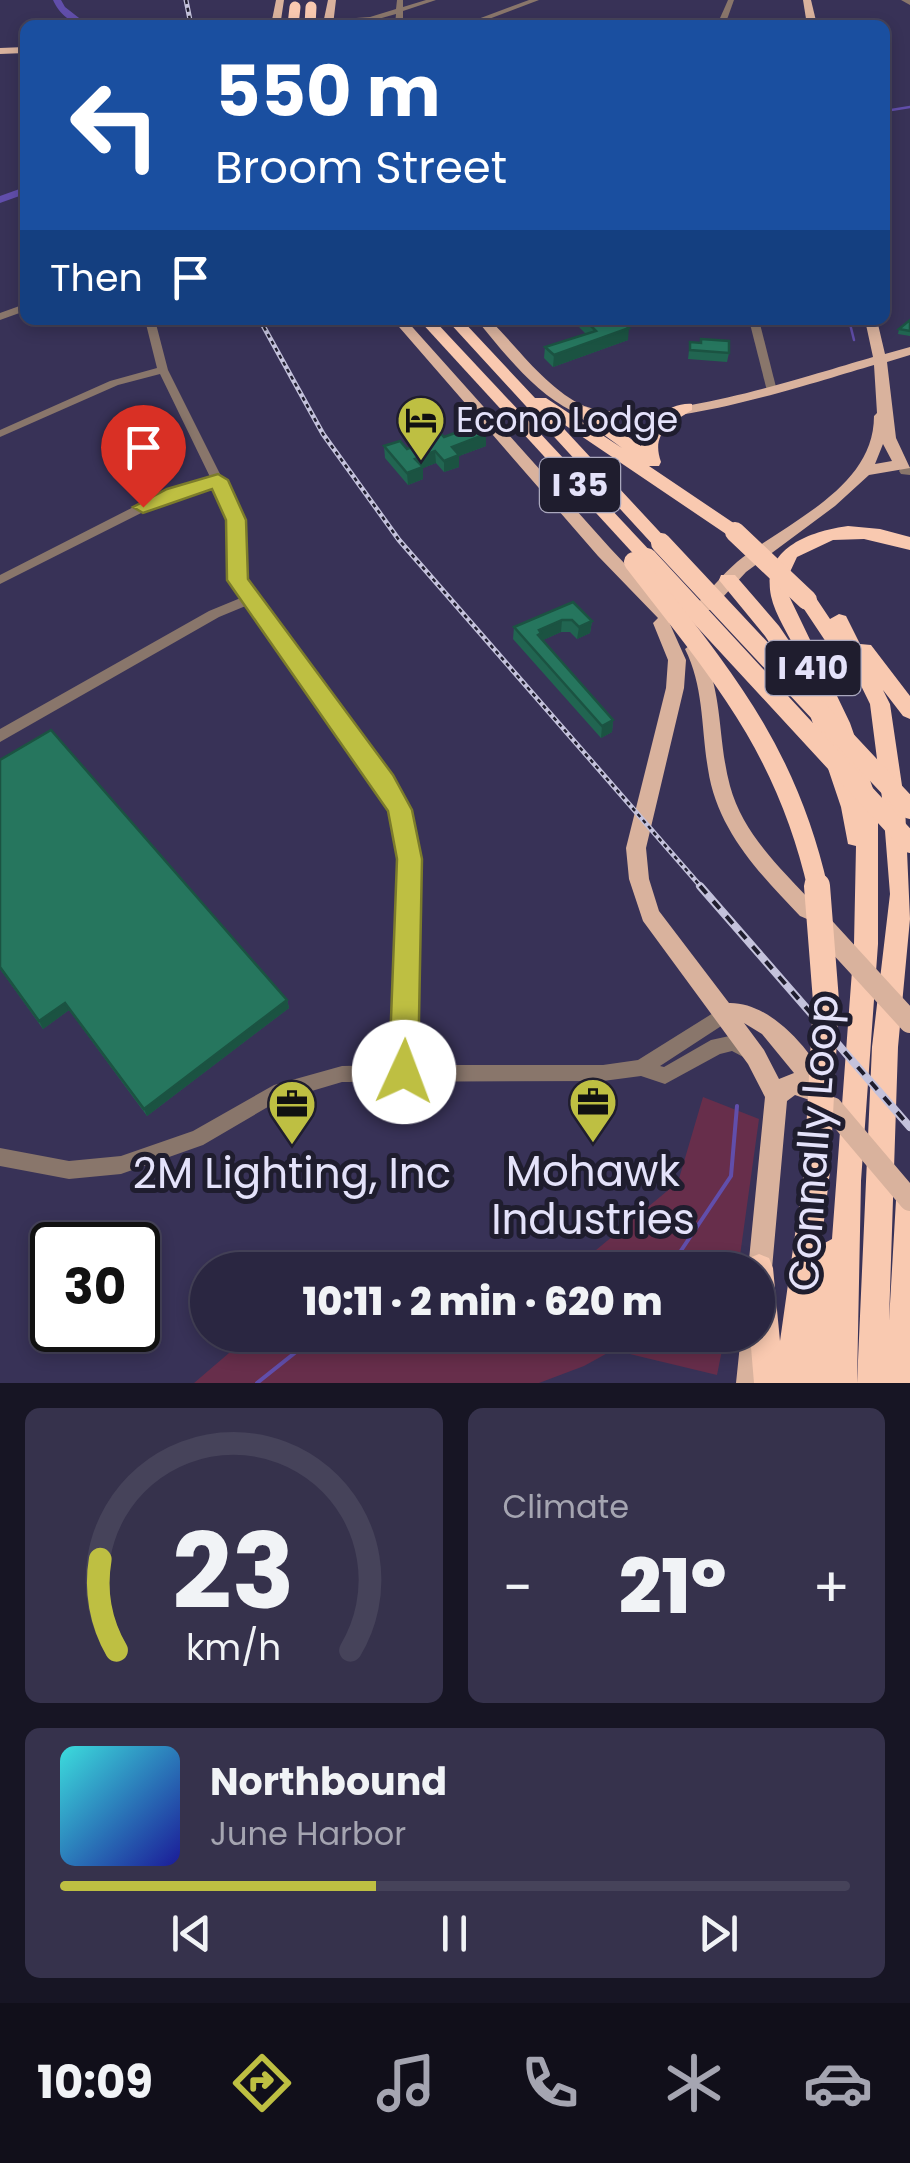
<!DOCTYPE html>
<html lang="en">
<head>
<meta charset="utf-8">
<style>
	:root { --surface:#2a2641; --page:#36324c; --text:#f1f3f6; --muted:#a5a5b1; --line:#46435a; --accent:#bebf42 }
	body { margin:0; font-family:Poppins,sans-serif; background:var(--page); color:var(--text); height:100vh; display:flex; flex-direction:column; font-size:38px; white-space:nowrap }
	* { box-sizing:border-box; margin:0 }
	p { font-size:32px; color:var(--muted) }
	.icon { flex:none; width:55px; height:55px; fill:none; stroke:currentColor; stroke-width:2; stroke-linecap:round; stroke-linejoin:round }
	.map { position:relative; height:1383px; overflow:hidden }
	.details { display:flex; flex-direction:column; gap:25px; padding:25px; background:#171524; flex:1 }
	.details>* { flex:none }
	.hud { position:absolute; left:20px; top:20px; width:870px; height:305px; border-radius:15px; box-shadow:0 5px 15px #0003,0 0 0 2px var(--line); background:#1a4fa0; color:#fff; overflow:hidden }
	.speed { position:absolute; left:30px; top:1222px; display:flex; gap:20px; font-size:50px; font-weight:700; text-align:center }
	.speed>* { display:grid; place-content:center; width:130px; height:130px; border-radius:50%; background:var(--surface); box-shadow:0 5px 15px #0003,0 0 0 2px var(--line); line-height:1 }
	.speed .limit { border:5px solid #111; border-radius:15px; background:#fff; color:#111 }
	.pin { position:absolute; display:grid; place-items:center; width:85px; height:85px; color:#fff; margin:-102px -42px; border-radius:50% 50% 50% 0; rotate:-45deg; box-shadow:0 0 10px #0007 }
	.pin .icon { rotate:45deg }
	.me { position:absolute; width:110px; margin:-55px; rotate:2deg; stroke-linejoin:round; filter:drop-shadow(0 0 8px #0008) }
	.turn { display:flex; align-items:center; gap:35px; height:210px; padding:0 30px; font-size:45px }
	.turn .icon { width:130px; height:130px; stroke-width:2.5 }
	.turn b { display:block; font-size:70px; line-height:85px }
	.then { display:flex; align-items:center; height:95px; padding:0 30px; background:#0003; gap:20px; font-size:38px }
	.big { font-size:75px; font-weight:800; line-height:1.1 }
	.details .tile { flex:1; display:flex; flex-direction:column; justify-content:center; gap:15px; min-width:0; padding:0 35px; border-radius:15px; background:var(--page) }
	.details .dial { align-items:center; gap:0 }
	.dial svg { height:260px; overflow:visible; fill:none; stroke:var(--line); stroke-width:7; stroke-linecap:round; text-anchor:middle }
	.dial text { fill:var(--text); stroke:none }
	.song { display:flex; align-items:center; gap:30px }
	.cover { width:120px; height:120px; border-radius:15px; background:linear-gradient(135deg,hsl(180 70% 55%),hsl(240 70% 35%)) }
	.played { height:10px; border-radius:5px; background:linear-gradient(90deg,var(--accent) 40%,var(--line) 40%) }
	.keys { display:flex; justify-content:space-around; direction:ltr }
	.heat { display:flex; justify-content:space-between; align-items:center; font-size:55px; direction:ltr }
	.details .tiles { flex:1; display:grid; gap:25px; grid-template-columns:1fr 1fr }
	.tile:last-child { grid-column:span 2 }
	.trip { position:absolute; left:190px; top:1252px; width:585px; height:100px; border-radius:50px; background:var(--surface); box-shadow:0 5px 15px #0003,0 0 0 2px var(--line); font-weight:800; line-height:100px; text-align:center }
	.tabs { display:flex; height:160px; justify-content:space-around; align-items:center; background:#110f1a; color:var(--muted) }
	.tabs .icon { width:70px; height:70px }
	.tabs .on { color:var(--accent) }
	.tabs b { font-size:45px; color:var(--text) }
	.map>svg:first-child { display:block }
	.green { fill:#672e4b }
	.lines { fill:none; stroke-linecap:round; stroke-linejoin:round }
	.stream-far1 { stroke:#614eab; stroke-width:2.5 }
	.stream { stroke:#614eab; stroke-width:4 }
	.river { fill:#614eab; fill-rule:evenodd }
	.minor { fill:#89766b; fill-rule:evenodd }
	.major { fill:#d9b29d; fill-rule:evenodd }
	.highway { fill:#f9c9b0; fill-rule:evenodd }
	.rail-far1-casing { stroke:#c4c2dc; stroke-width:5 }
	.rail-casing { stroke:#c4c2dc; stroke-width:8 }
	.rail-far1 { stroke:#1f1d2e; stroke-width:2.5; stroke-dasharray:4; stroke-linecap:butt }
	.rail { stroke:#1f1d2e; stroke-width:4; stroke-dasharray:10; stroke-linecap:butt }
	.major-bridge { stroke:#d9b29d; stroke-width:22 }
	.highway-bridge-far2 { stroke:#f9c9b0; stroke-width:11 }
	.highway-bridge-far1 { stroke:#f9c9b0; stroke-width:20 }
	.highway-bridge { stroke:#f9c9b0; stroke-width:26 }
	.wall { fill:#216551 }
	.shaded-wall { fill:#1b5342 }
	.building { fill:#26765e; stroke:#1b5342; stroke-width:2.5 }
	.route { fill:#bebf42; stroke:#7c7c2b; stroke-width:2.5 }
	.labels { text-anchor:middle; stroke-width:10; stroke-linejoin:round; paint-order:stroke }
	.shield { fill:#1f1d2e; stroke:#a9a7bd; stroke-width:2.5 }
	.shield-label { font-size:32px; font-weight:bold; fill:#e4e2fa }
	.poi-label { font-size:35px; fill:#e4e2fa; stroke:#1f1d2e; text-anchor:start }
	.near-street-label { font-size:42px; fill:#e4e2fa; stroke:#1f1d2e }
	.near-poi-label { font-size:42px; fill:#e4e2fa; stroke:#1f1d2e }
</style>
</head>
<body>
<div class="map">
<svg width="910" height="1383" viewBox="0 0 910 1383">
	<rect width="100%" height="100%" fill="#383257"/>
	<g class="green">
		<path d="M703 1097 759 1119 738 1270H572L678 1182Z"/>
		<path d="M250 1335H725L717 1375 613 1350 584 1366 539 1383H194Z"/>
	</g>
	<g class="lines">
		<g class="stream-far1">
			<path d="M885 111 910 107"/>
			<path d="M849 320 854 340"/>
		</g>
		<g class="stream">
			<path d="M668 1270 731 1176 737 1106"/>
			<path d="M257 1383 316 1336 512 1342 529 1335"/>
		</g>
		<g class="river">
			<path d="M53 0H61L65 7 88 25C72 25 59 14 53 0Z"/>
			<path d="M25 187V194L0 203V196Z"/>
		</g>
		<g class="minor">
			<path d="M397 0H403V7L426 0H436L403 11V25H395L396 14 371 21 328 24 324 22 328 20 370 17 396 9Z"/>
			<path d="M529 0H539L473 25H462Z"/>
			<path d="M728 0H734L725 25H717Z"/>
			<path d="M901 0H910V5Z"/>
			<path d="M25 304V311L0 320V313Z"/>
			<path d="M145 320H155L168 370 239 512 243 579 389 778 413 826 418 859 413 1065H603L638 1060 726 1005 732 1007 734 1013 732 1019 660 1066 664 1067 711 1040 734 1035 755 1046 758 1052 755 1058 749 1060 732 1051 720 1054 665 1084 641 1076 603 1081 342 1082 278 1101 203 1145 121 1174 69 1179 0 1166V1148L69 1161 121 1156 193 1131 274 1085 342 1066 396 1065 402 859 397 826 378 785 248 605 219 617 0 742V729L209 611 243 597 231 580 227 512 214 486 167 500 0 584V575L159 494 211 479 160 374 118 385 0 437V430L110 381 157 368Z"/>
			<path d="M749 320H759L776 387 775 389H767L766 387Z"/>
			<path d="M910 467V475L901 474 899 471 901 468Z"/>
		</g>
		<g class="major">
			<path d="M276 0H284L281 20 324 19 328 0H336L333 25H186L191 22 272 20Z"/>
			<path d="M803 0H811L817 25H807Z"/>
			<path d="M25 47V53L0 54V48Z"/>
			<path d="M393 320H406L610 548 675 617 669 622 686 660 684 688 646 848 649 879 659 911 729 1003C773 1002 816 1055 832 1093L829 1101 821 1104 795 1095 787 1101 770 1291 767 1300 758 1303V1270H748L765 1097 748 1064 643 921 629 879 626 848 666 688 668 660 653 623 658 618 598 556ZM744 1023 762 1034 794 1073 779 1079 764 1050Z"/>
			<path d="M477 320H490C518 348 544 385 580 404 637 433 810 375 873 357L865 320H877L885 354 910 347V355L887 362 896 438 910 468 869 475 835 506 746 572 711 610H699L697 606 699 602C711 589 723 574 737 562 786 522 874 489 874 416L877 413 874 365C805 385 637 442 572 411 535 393 502 351 477 320ZM883 444 892 461 875 464Z"/>
			<path d="M693 643 699 645C724 690 717 738 730 786 743 834 781 869 814 904L817 910 814 916 807 919 800 916C759 873 717 830 708 769 701 727 704 687 685 649Z"/>
			<path d="M758 1324 763 1326 767 1335 762 1383H736L741 1335H758Z"/>
		</g>
		<g class="highway">
			<path d="M419 320H434L653 554 656 558 653 562H641Z"/>
			<path d="M447 320H462L535 398H546L622 448 574 413V407H586L641 446C644 424 669 402 692 404V410C669 424 651 434 661 462L659 466H649L741 528 744 532 741 536H729L553 417 670 543 661 549 655 547Z"/>
			<path d="M848 526 880 529 910 537V550L864 539 833 540 797 557 790 572 789 596 850 723 878 803V944L861 1181 857 1383H754L750 1335H758V1270L745 1268 749 1258 759 1254 769 1258 773 1268 780 1341 804 1171 808 1162 817 1158 826 1162 830 1171 821 1245 832 1239 854 944 856 846 848 844 841 807 809 712 812 707 821 705 815 690H801L765 636 719 580 721 575H735L779 626 798 654C790 637 775 615 771 596 761 548 811 531 848 526Z"/>
			<path d="M807 593 814 595 830 619 839 614 846 616 860 644 871 645 910 696V719L903 716 883 690 890 704 905 806 910 919 898 1047 889 1321 896 1200 900 1190 910 1186V1383H857L872 1047 890 894 883 806 870 704 846 655 834 654 798 600Z"/>
		</g>
		<g class="rail-far1-casing">
			<g id="rail-far1">
				<path d="M186 0 191 25"/>
				<path d="M260 320 323 434 399 540 703 889"/>
			</g>
		</g>
		<g class="rail-casing">
			<path id="rail" d="M700 886 910 1127"/>
		</g>
		<use href="#rail-far1" class="rail-far1"/>
		<use href="#rail" class="rail"/>
		<g class="major-bridge">
			<path d="M821 925 910 1022"/>
			<path d="M832 1108 910 1200"/>
		</g>
		<g class="highway-bridge-far2">
			<path d="M293 25 295 7"/>
			<path d="M310 25 311 7"/>
		</g>
		<g class="highway-bridge-far1">
			<path d="M735 532 807 600"/>
			<path d="M661 543 910 809"/>
			<path d="M647 558 910 843"/>
			<path d="M634 562C720 673 786 747 818 889"/>
		</g>
		<path class="highway-bridge" d="M817 1171 826 1001 817 886"/>
	</g>
	<g class="wall">
		<path d="M572 320H620L628 340 553 367 544 358 545 347 586 334Z"/>
		<path d="M910 320V336L898 334 899 329Z"/>
		<path d="M690 342 729 353 727 362 688 359Z"/>
		<path d="M419 432 444 437 486 446 459 456V467L444 472 436 463 423 468V479L408 485 385 458 384 446 407 449 420 444Z"/>
		<path d="M573 602 592 621 590 633 577 639 570 632H561L543 640 613 720 612 732 601 738 513 639 514 627Z"/>
		<path d="M0 760 287 1000 289 1008 147 1116 69 1010 43 1029 0 969Z"/>
	</g>
	<g class="shaded-wall">
		<path d="M629 328 628 340 553 367 554 355Z"/>
		<path d="M486 434V446L459 456V467L444 472V461L452 447Z"/>
		<path d="M435 451 436 463 423 468V479L408 485 407 473 415 459Z"/>
		<path d="M562 620 561 632 541 641 537 647 539 630Z"/>
		<path d="M592 621 590 633 577 639 579 627Z"/>
		<path d="M613 720 612 732 601 738 602 726Z"/>
		<path d="M287 1000 289 1008 147 1116 144 1109Z"/>
		<path d="M65 1003 69 1010 43 1029 39 1021Z"/>
	</g>
	<g class="building">
		<path d="M585 320H620L629 328 554 355 545 347 596 331Z"/>
		<path d="M910 320V331L899 329Z"/>
		<path d="M701 339 729 341V353L690 350V342L701 343Z"/>
		<path d="M477 425 486 434 452 447 459 455 444 461 435 451 415 459 423 467 407 473 384 446 400 441 407 449 428 441 419 432 435 427 444 437Z"/>
		<path d="M573 602 592 621 579 627 572 620H562L539 630 541 633 538 635 613 720 602 726 514 627Z"/>
		<path d="M51 730 287 1000 144 1109 65 1003 39 1021 0 967V760Z"/>
	</g>
	<path class="route" d="M218 474 228 480 246 520 248 579 393 775 412 810 422 859 418 1072 414 1082 404 1086 393 1082 389 1072 397 859 388 811 227 580 226 520 212 489 143 513 133 507 167 489Z"/>
	<defs>
		<g id="hotel-pin" transform="scale(2.5)"><path d="M0 17L-7.5 6A9.5 9.5 0 1 1 7.5 6Z" fill="#bebf42" stroke="#1f1d2e"/><path d="M-6-4.5h1.5V1H6V5H4.5V3h-9V5H-6ZM-4 0a1.8 1.8 0 1 1 3.6 0ZM.5 0V-2.5h3Q6-2.5 6 0Z" fill="#111"/></g>
		<g id="office-pin" transform="scale(2.5)"><path d="M0 17L-7.5 6A9.5 9.5 0 1 1 7.5 6Z" fill="#bebf42" stroke="#1f1d2e"/><path d="M-6-3h4V-5.5h4V-3h4V5H-6ZM-1-4.5V-3h2v-1.5ZM-6 0V1H6V0Z" fill="#111"/></g>
	</defs>
	<g fill-rule="evenodd">
		<use href="#hotel-pin" x="421" y="420"/>
		<use href="#office-pin" x="593" y="1102"/>
		<use href="#office-pin" x="292" y="1104"/>
	</g>
	<g class="labels">
		<g class="shield">
			<rect x="540" y="458" width="80" height="54" rx="8"/>
			<rect x="765.5" y="641" width="95" height="54" rx="8"/>
		</g>
		<g class="shield-label">
			<text x="580" y="496">I 35</text>
			<text x="813" y="679">I 410</text>
		</g>
		<g class="poi-label">
			<text x="456" y="432">Econo Lodge</text>
		</g>
		<g class="near-street-label">
			<text transform="translate(813 1143) rotate(-86)" y="15">Connally Loop</text>
		</g>
		<g class="near-poi-label">
			<text x="593" y="1186">Mohawk<tspan x="593" dy="48">Industries</tspan></text>
			<text x="292" y="1188">2M Lighting, Inc</text>
		</g>
	</g>
</svg>
<div class="speed"><div class="limit">30</div></div>
<div class="pin" style="left:143px;top:507px;background:#d93025"><svg class="icon" aria-label="arrive" viewBox="0 0 24 24"><path d="M6 21V4h12l-3 4 3 4H6"/></svg></div>
<svg class="me" style="left:404px;top:1072px" viewBox="-20 -20 40 40"><circle r="19" fill="#fff"/><path d="M0-13L10 11 0 6-10 11z" fill="#bebf42"/></svg>
<div class="trip">10:11 · 2 min · 620 m</div>
<div class="hud">
<div class="turn"><svg class="icon" aria-label="left" viewBox="0 0 24 24"><path d="M17 20v-9H6M10 6l-5 5 5 5"/></svg><div><b>550 m</b>Broom Street</div></div>
<div class="then">Then<svg class="icon" aria-label="arrive" viewBox="0 0 24 24"><path d="M6 21V4h12l-3 4 3 4H6"/></svg></div>
</div>
</div>
<section class="details">
<div class="tiles">
<div class="tile dial"><svg viewBox="0 0 100 80">
<path d="M14 69A42 42 0 1 1 86 69"/>
<path d="M14 69A42 42 0 0 1 9 41" stroke="#bebf42"/>
<text x="50" y="56" font-size="32" font-weight="700">23</text>
<text x="50" y="72" font-size="11">km/h</text>
</svg></div>
<div class="tile"><p>Climate</p>
<div class="heat"><a>−</a><b class="big">21°</b><a>+</a></div>
</div>
<div class="tile">
<div class="song"><i class="cover"></i><div><b>Northbound</b><p>June Harbor</p></div></div>
<div class="played"></div>
<div class="keys"><svg class="icon" aria-label="previous" viewBox="0 0 24 24"><path d="M18 5L8 12l10 7zM5 5v14"/></svg><svg class="icon" aria-label="pause" viewBox="0 0 24 24"><path d="M8 5v14M16 5v14"/></svg><svg class="icon" aria-label="next" viewBox="0 0 24 24"><path d="M6 5l10 7-10 7zM19 5v14"/></svg></div>
</div>
</div>
</section>
<nav class="tabs">
<b>10:09</b>
<svg class="icon on" aria-label="directions" viewBox="0 0 24 24"><path d="M12 3l9 9-9 9-9-9zM9 14v-3h6M13 9l2 2-2 2"/></svg>
<svg class="icon" aria-label="music" viewBox="0 0 24 24"><path d="M9 18V5l10-2v13"/><circle cx="6" cy="18" r="3"/><circle cx="16" cy="16" r="3"/></svg>
<svg class="icon" aria-label="phone" viewBox="0 0 24 24"><path d="M5 4h4l2 5-3 2q2 4 5 5l2-3 5 2v4C11 20 4 13 5 4z"/></svg>
<svg class="icon" aria-label="climate" viewBox="0 0 24 24"><path d="M12 3v18M4 7l16 10M4 17L20 7"/></svg>
<svg class="icon" aria-label="car" viewBox="0 0 24 24"><path d="M5 17H2v-5l4-1 3-4h7l3 4 3 1v5h-3M9 17h6M6 11h13"/><circle cx="7" cy="17" r="2"/><circle cx="17" cy="17" r="2"/></svg>
</nav>
</body>
</html>
